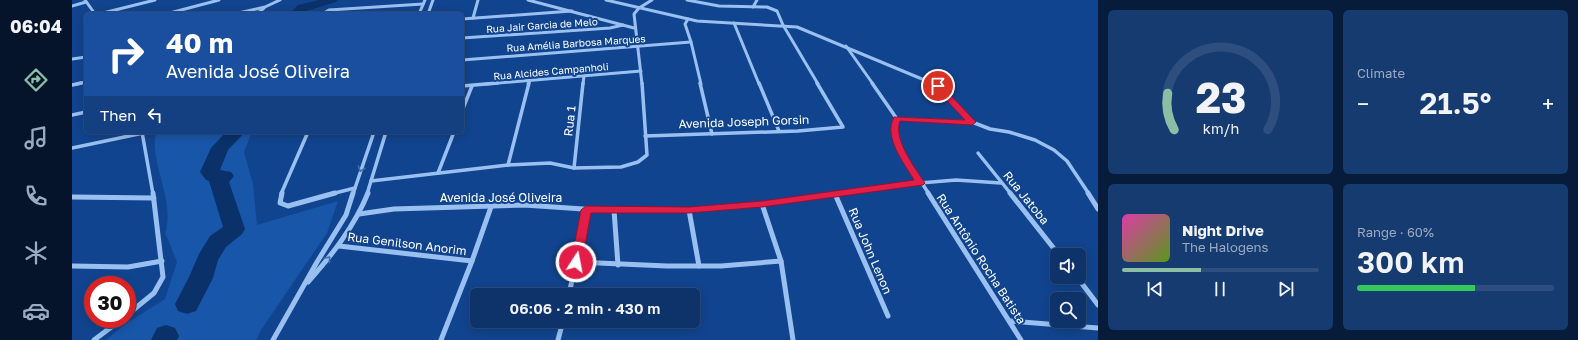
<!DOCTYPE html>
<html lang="en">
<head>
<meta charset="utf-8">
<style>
	:root { --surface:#0d336a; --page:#163b70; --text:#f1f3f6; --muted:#9aaac1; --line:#2d4e7e; --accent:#8abfa5 }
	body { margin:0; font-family:"Golos Text",sans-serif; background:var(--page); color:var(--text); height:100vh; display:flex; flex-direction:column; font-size:15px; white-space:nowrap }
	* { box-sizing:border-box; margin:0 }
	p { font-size:13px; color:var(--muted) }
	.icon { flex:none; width:22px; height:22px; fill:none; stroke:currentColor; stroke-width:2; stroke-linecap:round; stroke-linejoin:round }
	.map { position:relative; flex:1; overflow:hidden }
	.panel { display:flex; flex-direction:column; gap:10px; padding:10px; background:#071c3a; width:480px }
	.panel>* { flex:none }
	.guide { position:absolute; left:12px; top:12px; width:380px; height:122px; border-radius:6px; box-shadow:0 2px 10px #0003,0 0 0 1px var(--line); background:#1a4fa0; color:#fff; overflow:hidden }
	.fabs { position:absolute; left:978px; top:248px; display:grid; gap:8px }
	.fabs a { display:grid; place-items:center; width:36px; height:36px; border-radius:6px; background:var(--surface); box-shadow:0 2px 10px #0003,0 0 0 1px var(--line); font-size:20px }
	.speed { position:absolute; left:12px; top:276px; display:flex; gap:8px; font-size:20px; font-weight:700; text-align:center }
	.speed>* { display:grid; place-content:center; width:52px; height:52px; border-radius:50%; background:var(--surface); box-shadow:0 2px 10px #0003,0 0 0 1px var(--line); line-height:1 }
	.speed .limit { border:6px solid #d22; background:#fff; color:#111 }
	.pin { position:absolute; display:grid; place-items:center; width:34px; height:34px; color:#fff; margin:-17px; border:2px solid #fff; border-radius:50%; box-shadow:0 1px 4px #0007 }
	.me { position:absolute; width:44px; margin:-22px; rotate:11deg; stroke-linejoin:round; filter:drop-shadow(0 0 3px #0008) }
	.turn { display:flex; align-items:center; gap:14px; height:84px; padding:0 16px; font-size:18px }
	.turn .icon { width:52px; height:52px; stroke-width:2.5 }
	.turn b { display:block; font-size:28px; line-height:34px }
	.then { display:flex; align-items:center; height:38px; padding:0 16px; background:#0003; gap:8px; font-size:15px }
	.big { font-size:30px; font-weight:600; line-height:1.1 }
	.panel .tile { flex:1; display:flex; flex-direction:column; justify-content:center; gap:6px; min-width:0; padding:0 14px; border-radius:6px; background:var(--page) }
	.panel .dial { align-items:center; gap:0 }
	.dial svg { height:104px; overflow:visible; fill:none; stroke:var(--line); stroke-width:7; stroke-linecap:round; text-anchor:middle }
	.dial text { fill:var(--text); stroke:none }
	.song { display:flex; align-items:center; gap:12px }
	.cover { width:48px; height:48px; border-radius:6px; background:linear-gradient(135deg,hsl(320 70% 55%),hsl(90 70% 35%)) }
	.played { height:4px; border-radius:2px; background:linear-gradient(90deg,var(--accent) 40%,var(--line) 40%) }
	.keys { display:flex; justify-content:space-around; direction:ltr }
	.heat { display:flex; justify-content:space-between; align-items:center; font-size:22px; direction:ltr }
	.charge { height:6px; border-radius:3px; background:linear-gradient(90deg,#34c759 60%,var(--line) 0) }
	.panel .tiles { flex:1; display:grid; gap:10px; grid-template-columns:repeat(2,1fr) }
	.trip { position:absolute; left:398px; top:288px; width:230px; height:40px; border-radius:6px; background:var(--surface); box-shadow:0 2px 10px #0003,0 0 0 1px var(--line); font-weight:600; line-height:40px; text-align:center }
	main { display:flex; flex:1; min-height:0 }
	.dock { display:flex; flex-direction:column; width:72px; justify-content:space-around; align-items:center; background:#05142a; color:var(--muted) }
	.dock .icon { width:28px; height:28px }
	.dock .on { color:var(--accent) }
	.dock b { font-size:18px; color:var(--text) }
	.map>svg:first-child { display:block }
	.green { fill:#1856a9 }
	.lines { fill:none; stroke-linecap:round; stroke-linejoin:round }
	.river { fill:#0a316a; fill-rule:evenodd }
	.minor-far2 { stroke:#9ac0f2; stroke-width:3 }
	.minor-far1 { stroke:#9ac0f2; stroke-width:3.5 }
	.minor { stroke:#9ac0f2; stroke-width:5 }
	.oneway { stroke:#416fb1 }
	.route { fill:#e11d48; stroke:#92132f }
	.labels { text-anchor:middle; stroke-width:4; stroke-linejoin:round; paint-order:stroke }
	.far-street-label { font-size:10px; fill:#fff; stroke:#11448e }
	.street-label { font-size:12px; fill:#fff; stroke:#11448e }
</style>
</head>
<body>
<main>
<nav class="dock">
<b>06:04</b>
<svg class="icon on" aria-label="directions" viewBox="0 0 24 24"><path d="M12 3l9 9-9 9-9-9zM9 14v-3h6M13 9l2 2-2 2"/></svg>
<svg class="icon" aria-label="music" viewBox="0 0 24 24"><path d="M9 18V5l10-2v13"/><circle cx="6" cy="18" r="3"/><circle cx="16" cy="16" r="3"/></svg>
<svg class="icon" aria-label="phone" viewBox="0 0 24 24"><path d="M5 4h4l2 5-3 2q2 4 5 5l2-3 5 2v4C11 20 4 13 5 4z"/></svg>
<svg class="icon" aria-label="climate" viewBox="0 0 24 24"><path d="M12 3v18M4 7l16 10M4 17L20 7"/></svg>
<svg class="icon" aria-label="car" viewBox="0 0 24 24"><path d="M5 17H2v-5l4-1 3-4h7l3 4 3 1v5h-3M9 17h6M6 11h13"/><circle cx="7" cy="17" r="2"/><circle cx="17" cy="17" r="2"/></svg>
</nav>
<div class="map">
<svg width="1026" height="340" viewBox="0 0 1026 340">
	<rect width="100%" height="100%" fill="#11448e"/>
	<path class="green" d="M84 132H180L172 152 181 184 185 225 266 201 255 233 189 330 184 340H34L52 325 93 299 105 262 95 237 93 234C104 198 77 166 84 132Z"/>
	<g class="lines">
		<g class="river">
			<path d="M247 0H266L264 2 234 11 230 14H217L226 5Z"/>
			<path d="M154 132H173L156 150 148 170 159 172 162 176 157 182 173 229 170 234 154 247 146 260 141 278 124 311 115 314 106 311 103 304 117 277 127 254 138 236 151 227 137 181 134 180 128 172 139 148Z"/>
			<path d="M94 325 103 328 107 336 105 340H79L85 328Z"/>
		</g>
		<g class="minor-far2">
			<path d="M13 0 23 14"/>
			<path d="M456 0 562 28"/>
			<path d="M534 0 625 21 725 27 862 84"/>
			<path d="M615 0 647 6 695 7 705 11 711 25 746 84"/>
			<path d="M0 6 14 2"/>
			<path d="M681 7 685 0"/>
			<path d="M27 14 83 0"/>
			<path d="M94 14 147 0"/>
			<path d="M162 14 193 7 208 0"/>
			<path d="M185 14 192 8"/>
			<path d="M250 14 257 10 351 4"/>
			<path d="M347 14 353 0"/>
			<path d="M356 14 361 0"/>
			<path d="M401 18 406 0"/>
			<path d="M390 19 500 11"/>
			<path d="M616 19 613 24 619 42 629 84"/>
			<path d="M662 23 687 84"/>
			<path d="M390 38 538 28 551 25"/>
			<path d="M774 46 801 84"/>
			<path d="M0 59 14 57"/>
			<path d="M390 60 619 42"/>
			<path d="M5 84 14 82"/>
			<path d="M414 84 569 71"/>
			<path d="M456 84 457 82"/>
			<path d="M511 84 512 76"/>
			<path d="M570 84 562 14 567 8 580 0"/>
		</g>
		<g class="minor-far1">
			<path d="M628 83 640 134"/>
			<path d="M687 83 707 131"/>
			<path d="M800 83 825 119"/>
			<path d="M861 83 899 122"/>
			<path d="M0 85 9 83"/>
			<path d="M390 86 426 83"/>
			<path d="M390 111 400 86"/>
			<path d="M0 115 14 112"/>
			<path d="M70 132 81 194"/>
			<path d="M573 136 726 131 771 127 745 83"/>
			<path d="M0 148 76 132"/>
			<path d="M906 153 939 194"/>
			<path d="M436 165 457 83"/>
			<path d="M502 168 511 83"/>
			<path d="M366 173 382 132"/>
			<path d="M299 181 436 165 478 163 502 168 549 167 566 162 575 155 570 83"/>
			<path d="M209 194 236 132"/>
			<path d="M259 194 283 188"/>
			<path d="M281 194 302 132"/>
			<path d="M295 194 314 132"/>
			<path d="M762 194 848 183 884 180 929 183"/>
			<path d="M857 194 829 151 822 127 825 119 900 122 918 129 937 132 963 140 982 150 995 161 1017 194"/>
		</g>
		<g class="minor">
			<path d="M210 193 208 203 216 206 263 193"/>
			<path d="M856 193 949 340"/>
			<path d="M938 193 987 255"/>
			<path d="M1016 193 1026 209"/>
			<path d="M763 194 816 316"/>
			<path d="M0 197 82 198"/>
			<path d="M690 204 709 261 721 340"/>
			<path d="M542 210 546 265"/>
			<path d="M617 210 627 266"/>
			<path d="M287 214 322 209 452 205 526 210H617L690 204 770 193"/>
			<path d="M267 246 400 261"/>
			<path d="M504 262 595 266H649L709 261"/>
			<path d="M0 266 56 267 90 261"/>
			<path d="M1005 277 1026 305"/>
			<path d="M236 282C260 255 282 227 296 193"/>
			<path d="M497 295 514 209"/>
			<path d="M55 315 82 293 91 277 81 193"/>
			<path d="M938 321 1026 328"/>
			<path d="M22 340 50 319"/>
			<path d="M201 340 245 262 274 215 281 193"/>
			<path d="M369 340 400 261 419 207"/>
			<path d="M486 340 491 321"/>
		</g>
	</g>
	<defs><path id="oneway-chevron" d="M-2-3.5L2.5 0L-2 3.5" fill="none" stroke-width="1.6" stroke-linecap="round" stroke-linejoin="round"/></defs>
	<g class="oneway">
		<use href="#oneway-chevron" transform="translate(289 169) rotate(109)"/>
		<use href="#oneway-chevron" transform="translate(256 259) rotate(-50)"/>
	</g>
	<path class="route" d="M863 84H868L904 122 900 125 828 121C821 139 843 168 853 183L851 185 690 207 617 213H519L510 262 508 265H500L499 262 509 210 514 206 617 207 690 201 842 180C832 163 811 137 822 117L893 120 863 88Z"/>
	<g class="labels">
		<g class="far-street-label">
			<text transform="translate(470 25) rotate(-4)" y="4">Rua Jair Garcia de Melo</text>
			<text transform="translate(504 43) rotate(-4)" y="4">Rua Amélia Barbosa Marques</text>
			<text transform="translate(479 71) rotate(-5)" y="4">Rua Alcides Campanholi</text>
		</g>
		<g class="street-label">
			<text transform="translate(498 121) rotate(-84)" y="4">Rua 1</text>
			<text transform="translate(672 122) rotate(-2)" y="4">Avenida Joseph Gorsin</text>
			<text x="429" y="202">Avenida José Oliveira</text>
			<text transform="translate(954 198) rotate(51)" y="4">Rua Jatoba</text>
			<text transform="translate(335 244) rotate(7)" y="4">Rua Genilson Anorim</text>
			<text transform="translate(798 251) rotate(67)" y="4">Rua John Lenon</text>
			<text transform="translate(909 259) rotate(57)" y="4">Rua Antônio Rocha Batista</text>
		</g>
	</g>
</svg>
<div class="fabs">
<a><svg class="icon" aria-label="sound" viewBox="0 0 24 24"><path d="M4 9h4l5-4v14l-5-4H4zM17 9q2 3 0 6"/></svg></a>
<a><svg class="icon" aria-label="search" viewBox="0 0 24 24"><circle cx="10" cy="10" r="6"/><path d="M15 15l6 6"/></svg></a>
</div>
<div class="speed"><div class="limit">30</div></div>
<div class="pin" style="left:866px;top:86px;background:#d93025"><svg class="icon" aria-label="arrive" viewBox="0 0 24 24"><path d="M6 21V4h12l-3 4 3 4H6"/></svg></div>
<svg class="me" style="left:504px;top:262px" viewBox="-20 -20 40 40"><circle r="17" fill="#e11d48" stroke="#fff" stroke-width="3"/><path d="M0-11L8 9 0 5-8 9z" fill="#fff"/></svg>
<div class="trip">06:06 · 2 min · 430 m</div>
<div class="guide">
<div class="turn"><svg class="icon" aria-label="right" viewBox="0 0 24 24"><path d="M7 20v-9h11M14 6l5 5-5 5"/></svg><div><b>40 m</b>Avenida José Oliveira</div></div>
<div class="then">Then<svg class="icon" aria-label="left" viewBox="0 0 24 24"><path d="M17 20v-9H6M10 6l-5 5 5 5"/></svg></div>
</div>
</div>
<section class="panel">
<div class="tiles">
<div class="tile dial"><svg viewBox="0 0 100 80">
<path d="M14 69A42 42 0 1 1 86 69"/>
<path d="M14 69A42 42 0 0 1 9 41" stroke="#8abfa5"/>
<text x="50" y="56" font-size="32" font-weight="700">23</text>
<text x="50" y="72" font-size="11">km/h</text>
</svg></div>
<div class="tile"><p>Climate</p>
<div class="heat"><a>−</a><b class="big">21.5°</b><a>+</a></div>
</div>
<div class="tile">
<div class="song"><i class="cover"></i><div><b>Night Drive</b><p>The Halogens</p></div></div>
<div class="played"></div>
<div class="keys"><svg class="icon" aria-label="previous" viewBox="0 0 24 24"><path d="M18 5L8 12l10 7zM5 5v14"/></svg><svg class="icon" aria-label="pause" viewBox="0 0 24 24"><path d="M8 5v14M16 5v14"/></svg><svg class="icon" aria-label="next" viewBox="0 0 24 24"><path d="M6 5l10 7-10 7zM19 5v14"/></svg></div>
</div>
<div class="tile"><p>Range · 60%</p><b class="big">300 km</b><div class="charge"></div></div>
</div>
</section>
</main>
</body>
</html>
